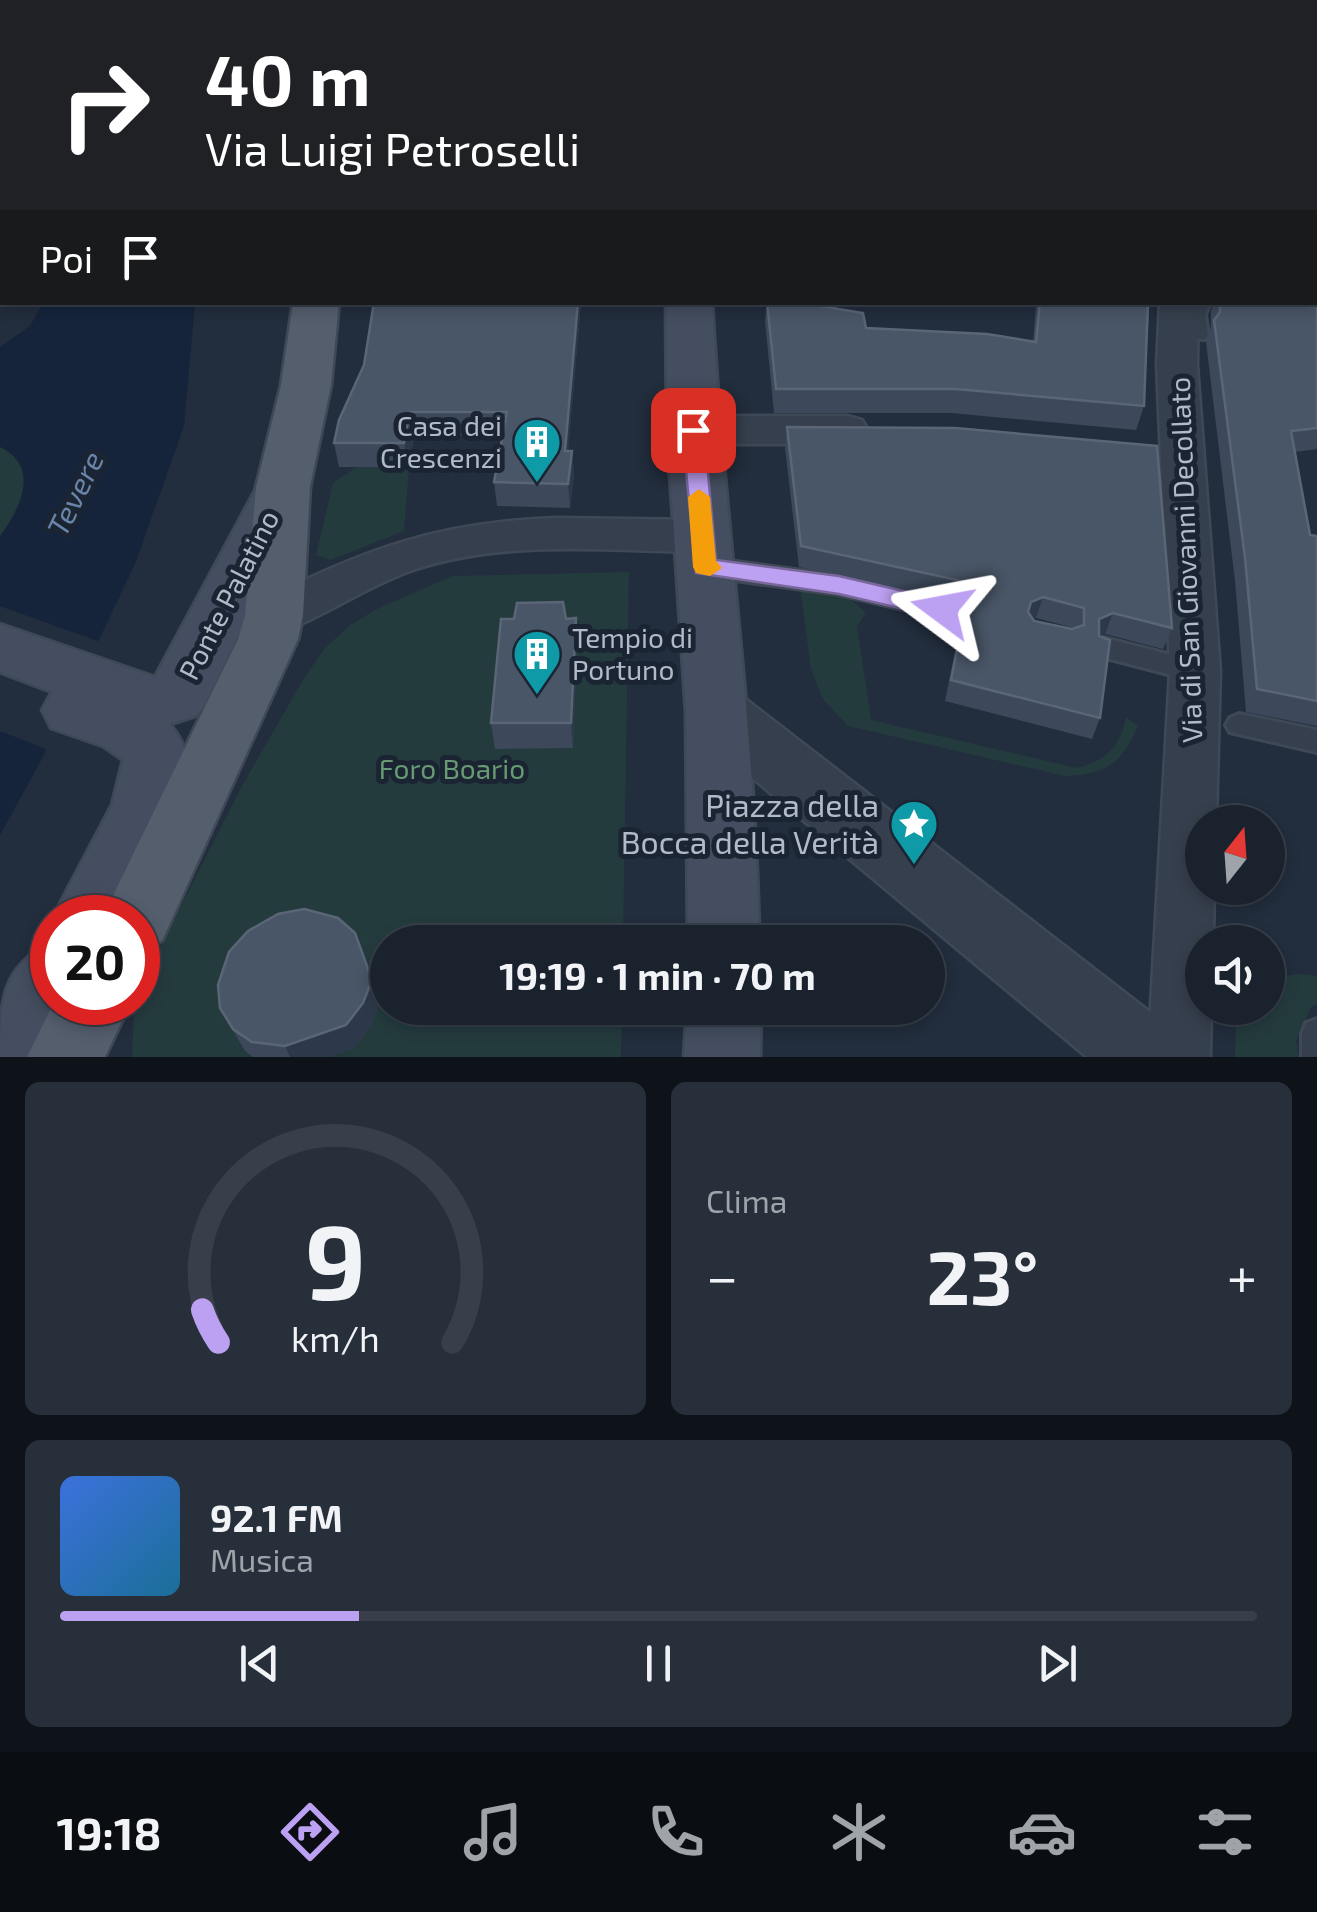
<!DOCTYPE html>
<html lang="it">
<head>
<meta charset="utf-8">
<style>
	:root { --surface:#1a222e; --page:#272f3a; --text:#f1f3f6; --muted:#9fa4aa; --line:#383f4a; --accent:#bca0f2 }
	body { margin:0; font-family:"Exo 2",sans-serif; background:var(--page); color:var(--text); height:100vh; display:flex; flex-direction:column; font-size:38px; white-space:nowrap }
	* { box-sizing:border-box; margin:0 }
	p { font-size:32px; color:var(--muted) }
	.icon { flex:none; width:55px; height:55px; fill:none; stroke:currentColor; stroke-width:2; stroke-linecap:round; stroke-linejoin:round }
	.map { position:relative; height:1057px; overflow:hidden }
	.panel { display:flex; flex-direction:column; gap:25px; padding:25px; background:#0e1319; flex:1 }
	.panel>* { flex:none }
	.banner { position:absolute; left:0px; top:0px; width:1318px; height:305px; box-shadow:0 5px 15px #0003,0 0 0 2px var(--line); background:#202124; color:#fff; overflow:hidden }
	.needle { width:65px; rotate:17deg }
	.tools { position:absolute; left:1185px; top:805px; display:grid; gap:20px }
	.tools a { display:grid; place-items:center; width:100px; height:100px; border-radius:50%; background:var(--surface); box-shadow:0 5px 15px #0003,0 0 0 2px var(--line); font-size:50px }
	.speed { position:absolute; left:30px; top:895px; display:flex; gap:20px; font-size:50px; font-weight:700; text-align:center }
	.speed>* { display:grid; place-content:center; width:130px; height:130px; border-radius:50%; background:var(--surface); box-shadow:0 5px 15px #0003,0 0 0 2px var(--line); line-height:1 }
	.speed .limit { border:15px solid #d22; background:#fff; color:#111 }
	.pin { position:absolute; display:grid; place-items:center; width:85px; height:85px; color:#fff; margin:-42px; border-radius:20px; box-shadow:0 5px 15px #0006 }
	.me { position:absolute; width:110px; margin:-55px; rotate:283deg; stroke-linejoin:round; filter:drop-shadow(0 0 8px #0008) }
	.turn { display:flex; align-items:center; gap:35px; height:210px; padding:0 40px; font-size:45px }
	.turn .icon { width:130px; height:130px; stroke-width:2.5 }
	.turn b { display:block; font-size:70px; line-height:85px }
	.then { display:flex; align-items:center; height:95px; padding:0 40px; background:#0003; gap:20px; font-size:38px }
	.big { font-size:75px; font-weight:700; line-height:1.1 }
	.panel .widget { flex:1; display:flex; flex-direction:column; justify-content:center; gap:15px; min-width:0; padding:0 35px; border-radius:15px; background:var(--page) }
	.panel .dial { align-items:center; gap:0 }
	.dial svg { height:260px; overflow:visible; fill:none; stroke:var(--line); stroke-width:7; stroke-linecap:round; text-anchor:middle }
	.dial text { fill:var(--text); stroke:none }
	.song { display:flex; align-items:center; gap:30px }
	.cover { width:120px; height:120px; border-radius:15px; background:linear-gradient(135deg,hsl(220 70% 55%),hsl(200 70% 35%)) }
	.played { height:10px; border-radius:5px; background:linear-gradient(90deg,var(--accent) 25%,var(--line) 25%) }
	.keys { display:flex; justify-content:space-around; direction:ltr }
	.heat { display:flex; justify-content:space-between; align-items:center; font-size:55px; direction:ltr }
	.panel .tiles { flex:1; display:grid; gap:25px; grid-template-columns:1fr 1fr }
	.widget:last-child { grid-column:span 2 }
	.trip { position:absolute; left:370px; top:925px; width:575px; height:100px; border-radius:50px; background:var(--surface); box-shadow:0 5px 15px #0003,0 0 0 2px var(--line); font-weight:700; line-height:100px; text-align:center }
	.tab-bar { display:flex; height:160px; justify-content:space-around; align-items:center; background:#0a0e12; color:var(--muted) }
	.tab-bar .icon { width:70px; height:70px }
	.tab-bar .on { color:var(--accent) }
	.tab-bar b { font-size:45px; color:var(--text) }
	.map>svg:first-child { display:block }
	.green { fill:#243b3e }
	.water { fill:#15243b }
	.pier { fill:#222d3d }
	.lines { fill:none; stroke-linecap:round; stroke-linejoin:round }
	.service-casing { stroke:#3f4856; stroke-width:6 }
	.minor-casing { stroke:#3f4856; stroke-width:5 }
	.tertiary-casing { stroke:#3f4856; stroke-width:5 }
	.secondary-casing { stroke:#3f4856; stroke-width:5 }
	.primary-casing { stroke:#3f4856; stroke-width:5 }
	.service { fill:#363f4d; fill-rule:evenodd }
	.minor { fill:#363f4d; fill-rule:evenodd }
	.tertiary { fill:#363f4d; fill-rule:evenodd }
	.secondary { fill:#444e60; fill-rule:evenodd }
	.primary { fill:#545e6d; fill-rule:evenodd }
	.wall { fill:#3d495b; fill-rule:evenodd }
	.shaded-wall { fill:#2d394a }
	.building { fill:#495667; stroke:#5a6576; stroke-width:2.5; fill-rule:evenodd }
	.route { fill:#bca0f2; stroke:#7a689d; stroke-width:2.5 }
	.slow { fill:#f59e0b }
	.labels { text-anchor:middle; stroke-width:10; stroke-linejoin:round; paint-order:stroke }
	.poi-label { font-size:28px; fill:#b1bac8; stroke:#1b2432; text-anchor:end }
	.street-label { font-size:28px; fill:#b1bac8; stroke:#1b2432 }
	.park-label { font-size:28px; fill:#679b73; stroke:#1b2432 }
	.water-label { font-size:30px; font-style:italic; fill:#6884a9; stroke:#1b2432 }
	.near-poi-label { font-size:32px; fill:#b1bac8; stroke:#1b2432; text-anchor:end }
</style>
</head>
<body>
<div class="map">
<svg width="1317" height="1057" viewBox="0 0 1317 1057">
	<rect width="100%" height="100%" fill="#222d3d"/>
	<g class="green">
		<path d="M0 447C40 466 22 507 0 536Z"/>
		<path d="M357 467H409L404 531 331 560 316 555 333 483Z"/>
		<path d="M629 572 623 942H388V1008H622L621 1057H132L134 1011 156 955 242 786 304 678 325 648 349 626 375 610 452 576Z"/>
		<path d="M800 587 845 594 866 613 857 626 871 720 1077 768C1105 761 1121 747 1126 717L1138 726C1121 765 1106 774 1065 776L848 726 822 698 811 669Z"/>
		<path d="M1297 974 1317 976V1004L1311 1007 1296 1041 1299 1057H1235L1236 1008H1268V979Z"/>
	</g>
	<path class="water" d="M43 303H195L184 426 135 564 44 755 0 835V536C22 507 40 466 0 447V347L30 326Z"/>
	<path class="pier" d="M0 606 103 643 51 751 0 731Z"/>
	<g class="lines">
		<g class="service-casing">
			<g id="service">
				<path d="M286 0H301L302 2H288Z"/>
				<rect x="1315" y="164" width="2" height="10"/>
				<path d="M1191 302H1210L1205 315 1208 335 1205 339H1191C1184 327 1186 315 1191 302Z"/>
				<path d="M706 558 839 576 963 605 971 608 975 614 971 620 963 623 839 594 706 576 698 573 694 567 698 561Z"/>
				<path d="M1104 638 1195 661 1204 664 1207 671 1204 678 1195 681 1095 655 1092 648 1095 641Z"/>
				<path d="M1239 714 1317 730V752L1230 732 1226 725 1230 718Z"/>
				<path d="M1317 1019V1057H1302V1034L1306 1023Z"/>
			</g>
		</g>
		<g class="minor-casing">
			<g id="minor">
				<rect x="1315" y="129" width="2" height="20"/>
				<path d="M1160 302H1198L1197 365 1220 671 1216 822H1202V888H1214L1213 942H1202V1008H1211L1210 1057H1148L1170 671 1157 365Z"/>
				<path d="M693 416H847L862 420 868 430 862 440 847 444H693L678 440 672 430 678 420Z"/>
				<path d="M557 518 702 520 718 524 725 536 718 548 702 552C608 551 504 539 413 570 364 587 322 619 274 634L257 629 250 616 257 603C363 550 437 522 557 518Z"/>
			</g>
		</g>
		<g class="tertiary-casing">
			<g id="tertiary">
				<rect x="652" y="0" width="34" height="2"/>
				<path d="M691 0H725L726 2H692Z"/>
				<path d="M717 687 739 694 1173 1030 1184 1057H1087L695 730 686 712 695 694Z"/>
			</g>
		</g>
		<g class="secondary-casing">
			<g id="secondary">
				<path d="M666 302H712C723 516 756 728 759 942H688L686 712 667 430Z"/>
				<path d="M283 468 302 474 310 487 204 707 195 716 170 724C177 733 185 746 187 759 193 800 144 880 124 918L52 919 112 805 123 760 103 746 51 728 42 710 52 692 0 672V624L155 677 264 474Z"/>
				<path d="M52 943V1002H78L49 1057H0C0 1006 0 965 52 943Z"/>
				<path d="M687 1008H761L760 1057H684Z"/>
			</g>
		</g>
		<g class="primary-casing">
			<g id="primary">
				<path d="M234 0H268L269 2H235Z"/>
				<path d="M293 302H339L331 385 310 487 303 616 298 639 162 941 138 950V918H102L238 639 245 616 256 487 281 385Z"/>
				<path d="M54 1002H131L105 1057H27Z"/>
			</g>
		</g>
		<use href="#service" class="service"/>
		<use href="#minor" class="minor"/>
		<use href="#tertiary" class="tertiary"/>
		<use href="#secondary" class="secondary"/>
		<use href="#primary" class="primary"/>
	</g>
	<g class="wall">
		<path d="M948 0H1068V2H951Z"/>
		<path d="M1317 218V449L1295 452 1310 535 1317 536V726L1246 712 1235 581 1206 342 1211 327V311L1214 302H1315Z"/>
		<path d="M581 302 568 451H572L574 475 570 508 497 506 494 482 502 436H414L409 467H339L334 443Z"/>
		<path d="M767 302H797L866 328 1033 342 1036 307 1004 302H1151L1149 309 1144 406 1136 430 951 413H774L765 321Z"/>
		<path d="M787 427 1172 628 1163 649 1105 634 1100 636V718L1092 739 945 701 960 626 966 605H968L799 567 785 448ZM1036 618 1074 628 1072 629 1033 620Z"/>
		<path d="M566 619 577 645 573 748 495 749 491 723Z"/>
		<path d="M379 1003 371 1026 354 1048 327 1057H253L245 1051 220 1008Z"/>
	</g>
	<g class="shaded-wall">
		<path d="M990 0H1068V2H975Z"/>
		<path d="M1133 0H1191L1184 2H1126Z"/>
		<path d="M578 302H581L566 475 565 451Z"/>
		<path d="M410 412 414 436 409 467 404 443Z"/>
		<path d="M572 451 574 475 570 508 568 484Z"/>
		<path d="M1043 597 1036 618 1025 623 1031 602Z"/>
		<path d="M1113 613 1105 634 1092 640 1099 619Z"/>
		<path d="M576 618 577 645 573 748 571 723Z"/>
		<path d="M372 980 379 1003 371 1026 354 1048 327 1057H290L285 1046Z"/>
	</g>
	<g class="building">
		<rect x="454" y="0" width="153" height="2"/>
		<path d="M1087 0H1133L1126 2H1088Z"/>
		<path d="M1317 218V428L1291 431 1310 535 1317 536V701L1257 689 1245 558 1214 320 1220 312V302H1315V219Z"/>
		<path d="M374 302H578L565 451H572L568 484 494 482 507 412H410L404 443H334L339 420 364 365Z"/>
		<path d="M767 302H797L863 313 866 328 987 334 1036 342 1040 302H1148L1144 406 956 389H776Z"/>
		<path d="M787 427 955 428 1157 446 1172 628 1113 613 1099 619V636L1110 640 1100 718 951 680 966 605 978 603 984 595 980 585 801 546ZM1043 597 1084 608V625L1072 629 1034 621 1028 612 1031 602Z"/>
		<path d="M563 602 566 619 576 618 571 723H491L501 619H514L517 603Z"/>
		<path d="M304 909 338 918 355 933 372 980 363 1003 346 1025 285 1046 252 1042 233 1029 220 1008 218 985 229 952 248 931 278 914Z"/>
	</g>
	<path class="route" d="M693 423 704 430 716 560 839 576 942 600 951 603 954 609 951 615 942 618 839 594 696 573 682 430Z"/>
	<path class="slow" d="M699 489 710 497 716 561 722 568 710 576 696 573 693 567 688 497Z"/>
	<defs>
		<g id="building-pin" transform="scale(2.5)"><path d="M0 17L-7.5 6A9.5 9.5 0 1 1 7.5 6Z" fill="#0f9aa8" stroke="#1b2432"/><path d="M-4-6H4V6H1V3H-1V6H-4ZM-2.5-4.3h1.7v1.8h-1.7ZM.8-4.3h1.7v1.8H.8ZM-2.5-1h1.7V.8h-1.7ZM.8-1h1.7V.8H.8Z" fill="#fff"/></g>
		<g id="sight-pin" transform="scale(2.5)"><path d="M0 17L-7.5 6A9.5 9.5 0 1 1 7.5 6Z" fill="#0f9aa8" stroke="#1b2432"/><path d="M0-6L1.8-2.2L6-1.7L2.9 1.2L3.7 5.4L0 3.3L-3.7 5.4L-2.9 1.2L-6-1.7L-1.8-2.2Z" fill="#fff"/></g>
	</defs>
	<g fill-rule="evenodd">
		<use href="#building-pin" x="537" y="442"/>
		<use href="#building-pin" x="537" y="654"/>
		<use href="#sight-pin" x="914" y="824"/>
	</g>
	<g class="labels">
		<g class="poi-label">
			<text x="502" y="436">Casa dei<tspan x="502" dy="32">Crescenzi</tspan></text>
			<text x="572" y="648" text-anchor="start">Tempio di<tspan x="572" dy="32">Portuno</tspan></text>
		</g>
		<g class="street-label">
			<text transform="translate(1186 560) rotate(-92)" y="10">Via di San Giovanni Decollato</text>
			<text transform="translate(229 595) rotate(-63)" y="10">Ponte Palatino</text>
		</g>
		<g class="park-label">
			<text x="452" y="779">Foro Boario</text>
		</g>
		<g class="water-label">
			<text transform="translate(76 494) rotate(-64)" y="10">Tevere</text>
		</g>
		<g class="near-poi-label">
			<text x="879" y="817">Piazza della<tspan x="879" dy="37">Bocca della Verità</tspan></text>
		</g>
	</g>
</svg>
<div class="tools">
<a><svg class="needle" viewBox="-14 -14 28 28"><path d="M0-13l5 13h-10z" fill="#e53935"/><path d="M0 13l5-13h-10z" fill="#9fa4aa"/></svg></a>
<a><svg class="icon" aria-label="sound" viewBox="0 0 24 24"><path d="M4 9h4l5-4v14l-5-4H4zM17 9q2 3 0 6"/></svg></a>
</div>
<div class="speed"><div class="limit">20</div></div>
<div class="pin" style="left:693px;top:430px;background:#d93025"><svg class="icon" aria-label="arrive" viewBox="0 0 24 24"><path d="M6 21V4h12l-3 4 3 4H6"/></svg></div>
<svg class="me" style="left:942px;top:609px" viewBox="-20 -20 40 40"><path d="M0-17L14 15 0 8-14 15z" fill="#bca0f2" stroke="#fff" stroke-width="4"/></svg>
<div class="trip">19:19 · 1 min · 70 m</div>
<div class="banner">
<div class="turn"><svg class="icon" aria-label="right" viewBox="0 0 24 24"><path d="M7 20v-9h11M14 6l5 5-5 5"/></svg><div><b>40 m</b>Via Luigi Petroselli</div></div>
<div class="then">Poi<svg class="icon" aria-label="arrive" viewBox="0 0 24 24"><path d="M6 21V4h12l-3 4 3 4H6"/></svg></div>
</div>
</div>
<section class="panel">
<div class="tiles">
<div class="widget dial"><svg viewBox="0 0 100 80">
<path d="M14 69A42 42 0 1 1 86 69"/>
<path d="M14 69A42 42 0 0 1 9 59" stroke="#bca0f2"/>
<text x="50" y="56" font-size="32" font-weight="700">9</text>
<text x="50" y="72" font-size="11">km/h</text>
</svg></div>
<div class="widget"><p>Clima</p>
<div class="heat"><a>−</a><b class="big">23°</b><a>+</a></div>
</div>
<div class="widget">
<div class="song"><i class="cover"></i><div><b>92.1 FM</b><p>Musica</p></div></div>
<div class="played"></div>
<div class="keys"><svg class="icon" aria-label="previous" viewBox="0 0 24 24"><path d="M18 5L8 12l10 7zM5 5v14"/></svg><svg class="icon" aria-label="pause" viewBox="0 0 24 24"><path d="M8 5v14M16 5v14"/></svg><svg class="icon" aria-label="next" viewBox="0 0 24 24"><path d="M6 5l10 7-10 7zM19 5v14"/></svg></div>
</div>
</div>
</section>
<nav class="tab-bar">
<b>19:18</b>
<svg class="icon on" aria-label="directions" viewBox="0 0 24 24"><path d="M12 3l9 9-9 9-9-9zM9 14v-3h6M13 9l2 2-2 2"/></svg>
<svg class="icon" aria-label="music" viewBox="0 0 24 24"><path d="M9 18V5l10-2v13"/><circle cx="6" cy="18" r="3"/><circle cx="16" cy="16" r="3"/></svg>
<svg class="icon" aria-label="phone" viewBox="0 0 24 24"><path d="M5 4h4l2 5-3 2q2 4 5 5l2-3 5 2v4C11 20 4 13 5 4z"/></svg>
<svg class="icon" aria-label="climate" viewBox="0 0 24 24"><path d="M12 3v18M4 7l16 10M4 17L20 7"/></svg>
<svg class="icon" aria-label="car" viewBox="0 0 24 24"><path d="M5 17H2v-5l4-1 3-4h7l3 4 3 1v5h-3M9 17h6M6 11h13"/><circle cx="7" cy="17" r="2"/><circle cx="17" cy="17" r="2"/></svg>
<svg class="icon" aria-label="filters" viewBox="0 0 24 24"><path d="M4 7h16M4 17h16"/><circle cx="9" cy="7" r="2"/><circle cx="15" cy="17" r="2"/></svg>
</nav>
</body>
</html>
